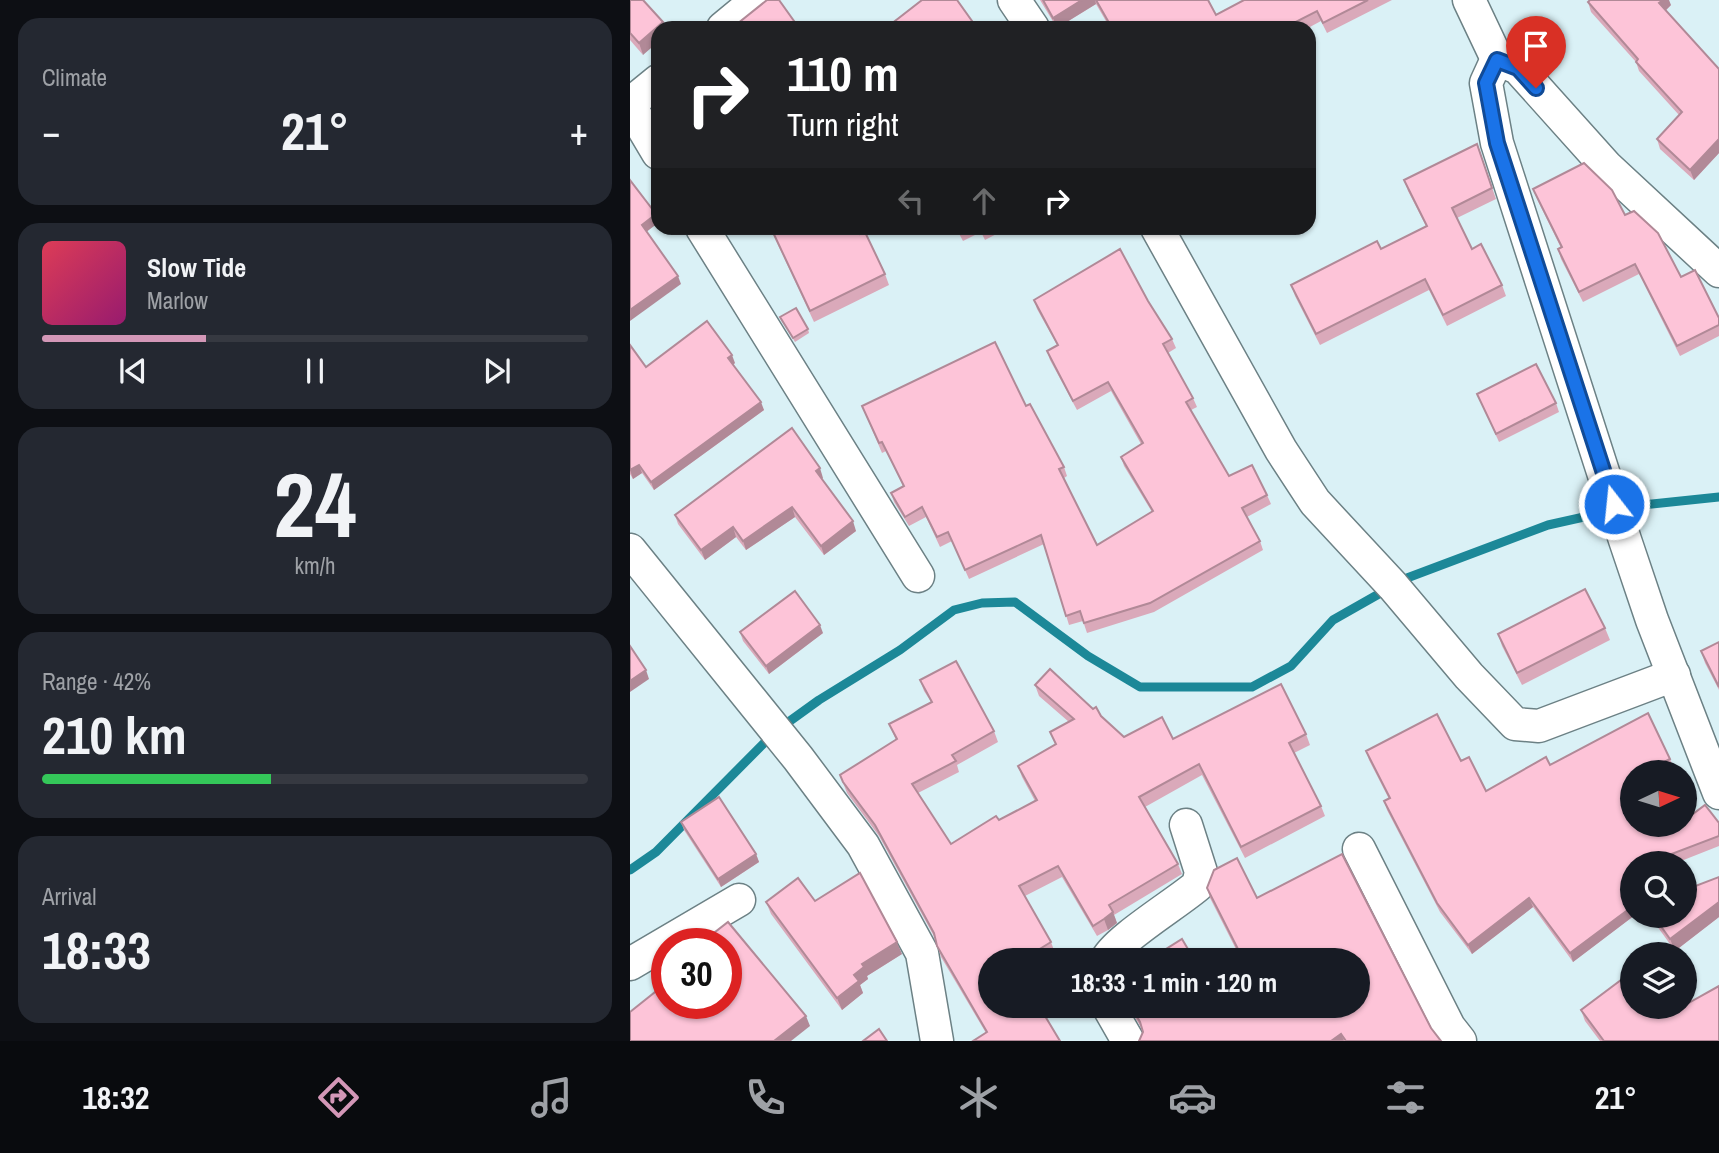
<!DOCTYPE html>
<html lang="en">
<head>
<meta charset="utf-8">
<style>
	:root { --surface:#171b24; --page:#242831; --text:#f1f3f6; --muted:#9ea1a6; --line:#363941; --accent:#d397b7 }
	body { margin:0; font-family:"Archivo Narrow",sans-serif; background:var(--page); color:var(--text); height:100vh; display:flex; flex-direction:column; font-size:26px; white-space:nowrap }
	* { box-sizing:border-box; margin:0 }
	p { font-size:23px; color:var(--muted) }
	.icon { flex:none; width:38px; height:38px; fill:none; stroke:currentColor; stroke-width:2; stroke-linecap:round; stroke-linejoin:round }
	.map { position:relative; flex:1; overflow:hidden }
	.side { display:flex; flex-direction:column; gap:18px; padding:18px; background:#0d0f14; width:630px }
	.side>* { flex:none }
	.banner { position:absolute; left:21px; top:21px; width:665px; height:214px; border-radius:21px; box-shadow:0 2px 5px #0004; background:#202124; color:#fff; overflow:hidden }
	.needle { width:46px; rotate:86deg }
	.controls { position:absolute; left:990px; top:760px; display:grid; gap:14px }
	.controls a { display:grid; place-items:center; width:77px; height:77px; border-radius:50%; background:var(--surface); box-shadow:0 2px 5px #0004; font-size:35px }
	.speed { position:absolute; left:21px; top:928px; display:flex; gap:14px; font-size:35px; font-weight:700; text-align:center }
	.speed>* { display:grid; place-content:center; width:91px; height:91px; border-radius:50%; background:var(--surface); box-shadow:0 2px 5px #0004; line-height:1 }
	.speed .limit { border:10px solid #d22; background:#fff; color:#111 }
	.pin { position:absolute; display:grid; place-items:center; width:60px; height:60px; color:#fff; margin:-72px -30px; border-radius:50% 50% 50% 0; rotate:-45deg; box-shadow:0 0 7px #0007 }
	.pin .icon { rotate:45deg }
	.me { position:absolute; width:77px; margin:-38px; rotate:344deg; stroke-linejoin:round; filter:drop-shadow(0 0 5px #0008) }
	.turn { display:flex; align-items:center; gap:24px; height:147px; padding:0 21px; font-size:32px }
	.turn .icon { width:91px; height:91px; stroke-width:2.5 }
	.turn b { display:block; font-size:49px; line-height:60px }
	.lanes { display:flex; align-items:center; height:66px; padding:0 21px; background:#0003; justify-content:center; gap:35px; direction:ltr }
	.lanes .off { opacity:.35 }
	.big { font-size:52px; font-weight:800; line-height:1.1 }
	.side .widget { flex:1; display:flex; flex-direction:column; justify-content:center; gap:10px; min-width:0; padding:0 24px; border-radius:21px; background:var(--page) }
	.side .dial { align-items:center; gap:0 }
	.dial b { font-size:91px; line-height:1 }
	.song { display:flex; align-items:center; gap:21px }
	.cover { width:84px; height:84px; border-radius:10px; background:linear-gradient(135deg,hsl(350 70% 55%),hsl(320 70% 35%)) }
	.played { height:7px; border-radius:4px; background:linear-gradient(90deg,var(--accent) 30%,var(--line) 30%) }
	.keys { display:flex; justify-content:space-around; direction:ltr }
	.heat { display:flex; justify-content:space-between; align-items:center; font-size:38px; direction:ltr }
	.charge { height:10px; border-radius:5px; background:linear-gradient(90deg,#34c759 42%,var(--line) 0) }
	.trip { position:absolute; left:348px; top:948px; width:392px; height:70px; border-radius:35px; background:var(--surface); box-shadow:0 2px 5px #0004; font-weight:800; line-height:70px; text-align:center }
	.menu { display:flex; height:112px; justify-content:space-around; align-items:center; background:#090b0e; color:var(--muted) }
	.menu .icon { width:49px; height:49px }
	.menu .current { color:var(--accent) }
	.menu b { font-size:32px; color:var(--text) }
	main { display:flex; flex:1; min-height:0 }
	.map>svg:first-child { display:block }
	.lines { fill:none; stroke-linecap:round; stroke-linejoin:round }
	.stream { stroke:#1c8898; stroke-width:9 }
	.minor-casing { stroke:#6c8185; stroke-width:35 }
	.minor { stroke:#fff; stroke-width:32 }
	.wall { fill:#daa9ba }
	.shaded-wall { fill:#b18997 }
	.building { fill:#fdc4d8; stroke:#b18997; stroke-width:2 }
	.route-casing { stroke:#114b97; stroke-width:18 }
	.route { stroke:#1a73e8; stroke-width:12 }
</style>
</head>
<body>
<main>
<section class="side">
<div class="widget"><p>Climate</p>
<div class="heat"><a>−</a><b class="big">21°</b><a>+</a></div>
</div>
<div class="widget">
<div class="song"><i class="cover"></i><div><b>Slow Tide</b><p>Marlow</p></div></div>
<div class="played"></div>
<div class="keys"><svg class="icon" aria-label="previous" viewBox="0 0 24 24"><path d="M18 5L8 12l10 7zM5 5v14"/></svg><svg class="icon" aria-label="pause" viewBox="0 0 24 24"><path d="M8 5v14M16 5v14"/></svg><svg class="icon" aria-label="next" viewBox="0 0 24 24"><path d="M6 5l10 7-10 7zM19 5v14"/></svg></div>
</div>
<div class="widget dial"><b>24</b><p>km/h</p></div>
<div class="widget"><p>Range · 42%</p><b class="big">210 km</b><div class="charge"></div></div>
<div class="widget"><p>Arrival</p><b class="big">18:33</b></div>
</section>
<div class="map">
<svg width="1089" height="1041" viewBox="0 0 1089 1041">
	<rect width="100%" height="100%" fill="#daf1f6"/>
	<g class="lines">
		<path class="stream" d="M0 870 26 852 146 731 189 700 270 650 324 610 352 603 385 602 458 656 510 687H622L661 666 703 620 777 578 918 525 1003 506 1089 497"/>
		<g class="minor-casing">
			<g id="minor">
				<path d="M384 0 403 28"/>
				<path d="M839 0 867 59 888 68 976 166 1089 271"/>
				<path d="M93 28 127 0"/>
				<path d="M867 59 856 83 867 143 995 540 1022 620 1089 793"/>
				<path d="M0 104 28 81"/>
				<path d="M0 106 28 153"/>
				<path d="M72 228 288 576"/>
				<path d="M527 228 651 450 685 502 763 586 839 676 885 724 909 726 1044 675"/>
				<path d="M0 550 168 758 233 845 292 953 307 1041"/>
				<path d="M729 849 819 1027 830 1041"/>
				<path d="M476 961C484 941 549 902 568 885L571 872 556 825"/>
				<path d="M0 964 109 900"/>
				<path d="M478 1006 498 1041"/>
			</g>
		</g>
		<use href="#minor" class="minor"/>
	</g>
	<g class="wall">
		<path d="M0 0 13 55 0 40Z"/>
		<path d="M410 0H578L586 15 614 0H762L697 33 691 21 678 28H480L466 4 427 28Z"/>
		<path d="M958 2 1041 5 1036 10 1089 69V153L1064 180 1030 149 1027 139 1049 115 1009 71 1006 62 961 12Z"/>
		<path d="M847 144 866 199 827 218 842 249 872 285 876 296 817 326 799 290 690 345 665 296 661 285 751 249 796 226 778 191 774 180Z"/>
		<path d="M903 189 995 215 1089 318V336L1050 356 1009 274 953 302 931 259 928 249 931 248 907 199Z"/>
		<path d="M140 228H227L230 234 255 274 259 285 184 322Z"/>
		<path d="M326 228H378L355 240 351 232 333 241Z"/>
		<path d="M404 300 518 301 542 339 546 348 538 353 563 398 567 407 561 410 599 476 637 495 641 504 617 517 630 541 633 550 524 612 457 633 453 621 439 625 414 544 339 579 322 541 310 547 296 517 279 526 264 502 261 493 273 486 256 451 252 453 232 406H396L434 467 437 476 434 478 467 545 522 512 494 466 491 457 511 444 481 391 447 410 420 360 417 351 427 345 407 309Z"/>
		<path d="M150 317 178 329 179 333 165 342Z"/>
		<path d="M0 345 16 367 105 363 103 365 134 410 24 490 12 473 3 479 0 474Z"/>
		<path d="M847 394 926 403 929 412 869 442Z"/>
		<path d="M193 478 192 479 226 531 194 555 165 517 116 550 106 537 75 560 48 524 45 515Z"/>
		<path d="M975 628 980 640 892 685 872 646 868 634Z"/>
		<path d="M110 632 193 633 139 674 113 641Z"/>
		<path d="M1089 642V690L1075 663 1071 651Z"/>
		<path d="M290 680 364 731 368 742 327 765 329 772 288 793 321 844 405 801 392 777 388 766 425 744 420 732 439 722 409 696 405 685 471 716 494 737 543 739 676 734 680 745 664 753 691 806 695 816 615 858 572 775 515 807 548 864 552 874 484 915 487 923 478 930 467 936 432 877 395 896 421 942 425 953 412 961H360V1006H409L356 1033 311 957 306 940 249 836 217 793 210 775 266 740 259 724 301 702 294 691Z"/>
		<path d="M736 751 831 761 856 791 920 765 1040 759 1044 768 1035 772H1003L1045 828 1089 823V846L1046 863H1003V915H1005L943 962 903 907 842 954 810 912 757 810 754 801 759 799 739 760Z"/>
		<path d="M51 822 126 854 129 862 91 887 54 830Z"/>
		<path d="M712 854 801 1028 811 1041H509L513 1032 512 1029 498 1006H728V961H612L580 898 577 888 584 870 607 858 627 898Z"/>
		<path d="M1089 877V917L1045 951 1019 915H1055Z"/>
		<path d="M185 901 272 954 237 976 238 979 230 985 233 993 212 1010 141 914 136 902Z"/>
		<path d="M1056 1005 1089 1041H970L955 1021 951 1010Z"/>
	</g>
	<g class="shaded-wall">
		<path d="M452 0H465L466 4 427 28 423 18Z"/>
		<path d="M1033 0H1039L1041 5 1033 13 1029 3Z"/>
		<path d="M33 22 35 28H28V42L13 55 9 43Z"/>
		<path d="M1089 139V153L1064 180 1060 170Z"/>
		<path d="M26 214 28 223 15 233 12 225Z"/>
		<path d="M48 276 51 284 0 321V310Z"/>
		<path d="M102 355 105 363 101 366 98 358Z"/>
		<path d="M131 402 134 410 24 490 21 482Z"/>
		<path d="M9 465 12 473 3 479 0 470Z"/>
		<path d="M190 468 193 478 190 480 186 471Z"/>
		<path d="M162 507 165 517 116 550 113 541Z"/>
		<path d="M223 521 226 531 194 555 191 546Z"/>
		<path d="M103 527 106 537 75 560 71 550Z"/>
		<path d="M190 625 193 633 139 674 136 666Z"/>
		<path d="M16 670 19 679 0 692V681Z"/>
		<path d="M126 854 129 862 91 887 88 879Z"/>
		<path d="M899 898 903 907 842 954 838 945Z"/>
		<path d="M1089 902V917L1045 951 1040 939Z"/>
		<path d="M1003 906V915H1005L943 962 940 953Z"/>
		<path d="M483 912 487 923 478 930 474 919Z"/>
		<path d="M267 942 272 954 237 976 238 979 230 985 233 993 212 1010 207 998 232 964Z"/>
		<path d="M176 1016 180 1026 161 1041H144Z"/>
		<path d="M711 1034 714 1041H701Z"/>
	</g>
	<g class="building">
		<path d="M0 0H13L33 22 9 43 0 33Z"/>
		<path d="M137 0H149L169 28H102Z"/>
		<path d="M292 0H327L347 28H256Z"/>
		<path d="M413 0H452L423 18Z"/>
		<path d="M466 0H578L586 15 614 0H738L693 23 687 11 654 28H482Z"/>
		<path d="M960 0H1033L1029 3 1089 69V139L1060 170 1027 139 1052 112 1006 62 1008 59 958 2Z"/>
		<path d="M847 144 862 188 822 208 842 249 851 244 872 285 813 315 795 279 686 334 661 285 747 241 751 249 797 226 774 180Z"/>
		<path d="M954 163 982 190 995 215 1004 211 1028 233 1051 277 1065 270 1089 318V325L1047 346 1005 264 949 292 928 249 932 247 903 189Z"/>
		<path d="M0 180 26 214 12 225 48 276 0 310Z"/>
		<path d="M141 228H227L230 234 235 232 255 274 180 311Z"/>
		<path d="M490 249 518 301 542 339 533 344 563 398 556 402 599 476 622 465 637 495 612 508 630 541 520 603 454 623 450 611 436 616 411 535 335 570 318 532 307 537 292 507 275 517 261 493 274 486 252 442 249 443 232 406 365 342 396 406 400 404 434 467 429 469 467 545 523 511 491 457 513 443 478 382 443 401 417 351 428 345 404 300Z"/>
		<path d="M166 308 178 329 163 338 150 317Z"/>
		<path d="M77 321 102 355 98 358 131 402 21 482 9 465 0 470V345L16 367Z"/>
		<path d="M906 364 926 403 866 434 847 394Z"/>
		<path d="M162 428 190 468 186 471 223 521 191 546 162 507 113 541 103 527 71 550 45 515Z"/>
		<path d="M955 589 975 628 887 673 868 634Z"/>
		<path d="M165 591 190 625 136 666 110 632Z"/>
		<path d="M1089 642V687L1071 651Z"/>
		<path d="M0 646 16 670 0 681Z"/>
		<path d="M326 661 364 731 322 755 326 761 282 784 321 844 366 816 369 820 407 800 388 766 426 744 420 732 444 719 405 685 420 669 463 709 466 707 471 716 494 737 532 717 543 739 651 684 676 734 659 743 691 806 611 847 569 764 509 797 548 864 479 905 483 912 474 919 463 926 428 866 389 886 421 942 390 961H360V1006H409L430 1041H343L357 1032 307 946 304 933 245 825 213 782 210 775 267 739 259 724 302 702 290 680Z"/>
		<path d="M1018 713 1040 759 1016 771 1017 772H1003V824H1043L1045 828 1049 824H1055V820L1075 805 1089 823V836L1018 863H1003V869H1002L1003 872V906L940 953 899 898 838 945 807 903 754 801 760 798 736 751 807 714 831 761 839 757 856 791 916 757 920 765Z"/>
		<path d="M89 797 126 854 88 879 51 822Z"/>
		<path d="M712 854 801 1028 811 1041H716L711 1034 701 1041H509L513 1032 510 1022 501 1006H728V961H614L577 888 584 870 607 858 627 898Z"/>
		<path d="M230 873 267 942 232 964 234 967 224 975 229 981 207 998 136 902 168 878 185 901Z"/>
		<path d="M1089 877V902L1040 939 1023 915H1055V890Z"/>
		<path d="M98 922 176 1016 144 1041H0V1012L30 988 24 981 37 971V1003H96V943H71Z"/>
		<path d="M552 939 565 961H517Z"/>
		<path d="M1003 971V1006H1055V1005L1089 986V1041H974L951 1010Z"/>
		<path d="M249 1029 257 1041H233Z"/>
	</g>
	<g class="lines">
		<g class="route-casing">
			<path id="route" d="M906 88 888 68 867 60 856 83 867 143 984 504"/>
		</g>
		<use href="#route" class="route"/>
	</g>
</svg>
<div class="controls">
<a><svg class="needle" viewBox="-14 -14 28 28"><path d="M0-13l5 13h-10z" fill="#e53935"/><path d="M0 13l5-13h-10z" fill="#9ea1a6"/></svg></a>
<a><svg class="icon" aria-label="search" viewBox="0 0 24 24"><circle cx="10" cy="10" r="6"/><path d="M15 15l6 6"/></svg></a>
<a><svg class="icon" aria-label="layers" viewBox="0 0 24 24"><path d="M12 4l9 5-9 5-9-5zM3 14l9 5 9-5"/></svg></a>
</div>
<div class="speed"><div class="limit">30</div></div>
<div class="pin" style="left:906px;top:88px;background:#d93025"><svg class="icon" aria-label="arrive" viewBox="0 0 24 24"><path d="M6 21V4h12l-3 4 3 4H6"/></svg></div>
<svg class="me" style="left:984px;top:504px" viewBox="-20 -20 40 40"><circle r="17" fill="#1a73e8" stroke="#fff" stroke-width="3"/><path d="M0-11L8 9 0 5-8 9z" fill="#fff"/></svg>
<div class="trip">18:33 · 1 min · 120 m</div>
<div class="banner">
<div class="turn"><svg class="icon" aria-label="right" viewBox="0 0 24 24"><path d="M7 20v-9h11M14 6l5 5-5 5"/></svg><div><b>110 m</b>Turn right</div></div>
<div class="lanes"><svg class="icon off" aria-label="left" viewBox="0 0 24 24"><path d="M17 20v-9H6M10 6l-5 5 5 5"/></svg><svg class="icon off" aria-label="ahead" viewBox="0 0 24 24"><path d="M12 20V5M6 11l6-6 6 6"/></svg><svg class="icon" aria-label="right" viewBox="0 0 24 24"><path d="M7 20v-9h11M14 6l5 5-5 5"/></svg></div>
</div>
</div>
</main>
<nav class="menu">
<b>18:32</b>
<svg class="icon current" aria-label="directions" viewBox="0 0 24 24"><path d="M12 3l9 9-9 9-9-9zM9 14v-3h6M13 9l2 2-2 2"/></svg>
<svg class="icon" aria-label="music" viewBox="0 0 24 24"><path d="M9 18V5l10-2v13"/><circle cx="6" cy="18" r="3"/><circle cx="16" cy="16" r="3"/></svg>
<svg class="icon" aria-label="phone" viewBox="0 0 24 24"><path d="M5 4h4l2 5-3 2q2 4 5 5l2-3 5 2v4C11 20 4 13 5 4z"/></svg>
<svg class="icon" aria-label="climate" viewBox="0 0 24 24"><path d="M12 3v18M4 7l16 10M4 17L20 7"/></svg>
<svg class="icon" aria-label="car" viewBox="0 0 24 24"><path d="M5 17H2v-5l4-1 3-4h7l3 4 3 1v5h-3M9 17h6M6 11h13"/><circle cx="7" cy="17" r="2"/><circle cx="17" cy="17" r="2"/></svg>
<svg class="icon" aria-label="filters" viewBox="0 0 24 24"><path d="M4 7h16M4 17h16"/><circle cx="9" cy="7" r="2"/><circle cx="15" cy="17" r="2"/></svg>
<b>21°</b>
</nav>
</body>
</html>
